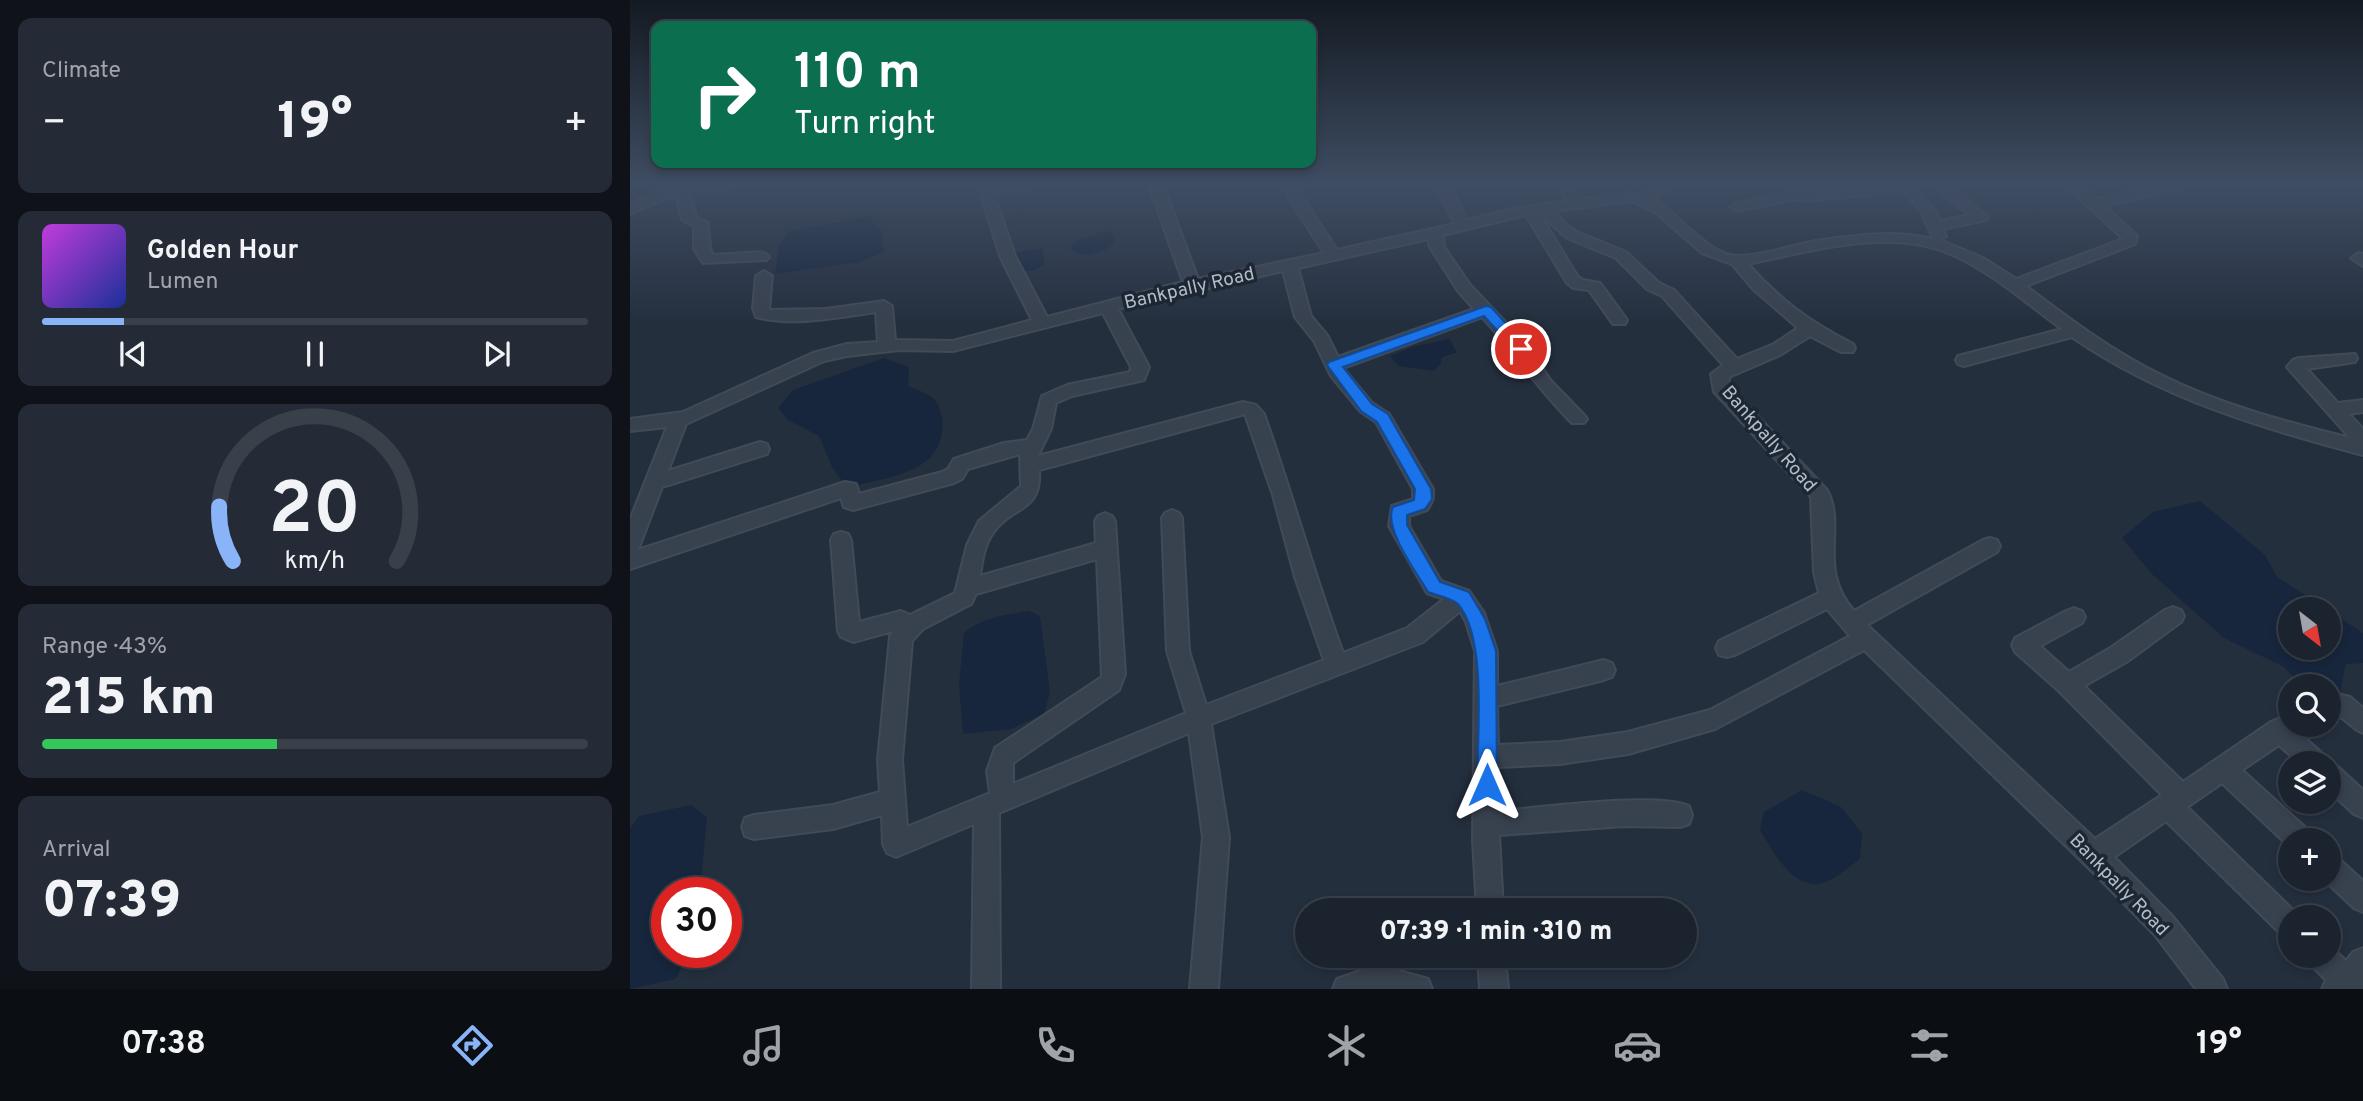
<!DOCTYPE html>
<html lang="en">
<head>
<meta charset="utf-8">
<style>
	:root { --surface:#1b232e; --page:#242b36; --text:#f1f3f6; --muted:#a0a4aa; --line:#39404a; --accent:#8ab4f8 }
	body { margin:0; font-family:Overpass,sans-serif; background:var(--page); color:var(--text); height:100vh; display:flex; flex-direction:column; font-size:26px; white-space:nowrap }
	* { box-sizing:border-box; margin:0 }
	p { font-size:23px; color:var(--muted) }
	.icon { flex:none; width:38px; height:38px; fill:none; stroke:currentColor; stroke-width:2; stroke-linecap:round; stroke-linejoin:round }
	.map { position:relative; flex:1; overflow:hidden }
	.sheet { display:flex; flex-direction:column; gap:18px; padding:18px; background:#0f1319; width:630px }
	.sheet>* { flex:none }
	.hud { position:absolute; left:21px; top:21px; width:665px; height:147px; border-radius:14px; box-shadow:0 4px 10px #0003,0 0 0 2px var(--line); background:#0b6e4f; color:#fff; overflow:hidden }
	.needle { width:46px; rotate:149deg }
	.fabs { position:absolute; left:1648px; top:597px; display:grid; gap:14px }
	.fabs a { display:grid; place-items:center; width:63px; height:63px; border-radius:50%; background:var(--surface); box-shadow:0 4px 10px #0003,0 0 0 2px var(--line); font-size:35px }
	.speed { position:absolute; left:21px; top:877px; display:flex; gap:14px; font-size:35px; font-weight:700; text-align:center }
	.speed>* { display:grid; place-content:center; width:91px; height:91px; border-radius:50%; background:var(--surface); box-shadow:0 4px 10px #0003,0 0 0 2px var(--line); line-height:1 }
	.speed .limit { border:10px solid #d22; background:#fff; color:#111 }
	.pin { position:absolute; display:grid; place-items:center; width:60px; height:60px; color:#fff; margin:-30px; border:4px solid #fff; border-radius:50%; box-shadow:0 2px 7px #0007 }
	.me { position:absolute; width:77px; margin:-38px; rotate:0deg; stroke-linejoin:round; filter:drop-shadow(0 0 5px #0008) }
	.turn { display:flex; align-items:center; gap:24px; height:147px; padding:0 28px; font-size:32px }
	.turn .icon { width:91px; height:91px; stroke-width:2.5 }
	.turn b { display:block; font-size:49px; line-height:60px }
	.big { font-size:52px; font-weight:800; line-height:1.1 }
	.sheet .widget { flex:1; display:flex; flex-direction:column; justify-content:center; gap:10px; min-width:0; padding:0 24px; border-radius:14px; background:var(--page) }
	.sheet .dial { align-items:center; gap:0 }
	.dial svg { height:182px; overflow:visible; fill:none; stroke:var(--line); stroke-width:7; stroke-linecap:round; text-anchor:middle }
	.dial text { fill:var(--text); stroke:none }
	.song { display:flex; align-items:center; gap:21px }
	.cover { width:84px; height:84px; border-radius:10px; background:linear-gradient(135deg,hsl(290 70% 55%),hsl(230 70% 35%)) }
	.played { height:7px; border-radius:4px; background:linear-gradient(90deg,var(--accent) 15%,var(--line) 15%) }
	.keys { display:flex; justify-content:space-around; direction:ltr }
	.heat { display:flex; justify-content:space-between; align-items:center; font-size:38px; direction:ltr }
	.charge { height:10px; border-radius:5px; background:linear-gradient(90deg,#34c759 43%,var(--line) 0) }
	.trip { position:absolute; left:665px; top:898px; width:402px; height:70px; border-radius:35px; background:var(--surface); box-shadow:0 4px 10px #0003,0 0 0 2px var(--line); font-weight:800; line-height:70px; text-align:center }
	.tab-bar { display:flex; height:112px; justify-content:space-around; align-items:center; background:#0b0e12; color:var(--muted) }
	.tab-bar .icon { width:49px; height:49px }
	.tab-bar .active { color:var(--accent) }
	.tab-bar b { font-size:32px; color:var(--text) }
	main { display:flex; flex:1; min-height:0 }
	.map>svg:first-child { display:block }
	.water { fill:#17263c }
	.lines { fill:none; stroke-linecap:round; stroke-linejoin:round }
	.minor-casing { stroke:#414a57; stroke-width:4 }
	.minor { fill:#38414e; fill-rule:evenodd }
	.route { fill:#1a73e8; stroke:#114b97; stroke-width:2 }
	.labels { text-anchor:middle; stroke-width:7; stroke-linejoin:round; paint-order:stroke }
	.street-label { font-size:19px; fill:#b4bcc9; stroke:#1d2633 }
</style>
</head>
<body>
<main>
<section class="sheet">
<div class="widget"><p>Climate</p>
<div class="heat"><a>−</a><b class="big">19°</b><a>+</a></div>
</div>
<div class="widget">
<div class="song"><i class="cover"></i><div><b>Golden Hour</b><p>Lumen</p></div></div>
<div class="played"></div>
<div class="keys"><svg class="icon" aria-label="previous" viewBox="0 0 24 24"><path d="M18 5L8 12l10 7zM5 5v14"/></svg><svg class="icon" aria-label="pause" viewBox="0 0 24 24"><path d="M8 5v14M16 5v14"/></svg><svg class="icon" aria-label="next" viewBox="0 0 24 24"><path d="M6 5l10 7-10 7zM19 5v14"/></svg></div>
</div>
<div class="widget dial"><svg viewBox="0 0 100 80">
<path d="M14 69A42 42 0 1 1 86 69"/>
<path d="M14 69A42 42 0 0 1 8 45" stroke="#8ab4f8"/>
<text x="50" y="56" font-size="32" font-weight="700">20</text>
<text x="50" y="72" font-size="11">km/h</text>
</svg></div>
<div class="widget"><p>Range · 43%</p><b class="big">215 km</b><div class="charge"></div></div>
<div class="widget"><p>Arrival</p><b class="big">07:39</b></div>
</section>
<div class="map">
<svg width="1733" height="989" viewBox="0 0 1733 989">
	<rect width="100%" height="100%" fill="#242f3e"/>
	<g class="water">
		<path d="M239 216 252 233 254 252 230 262 145 274 149 246 158 232Z"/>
		<path d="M479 230 485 236 484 245C468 253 456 260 440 249L444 241Z"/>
		<path d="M413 248 414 265 402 271H388L381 253Z"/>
		<path d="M819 339 827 352 811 358V363L804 371 768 366 760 356 782 347Z"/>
		<path d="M254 358 279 367 278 386C285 389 297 393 303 398 319 415 314 450 295 462 274 477 241 482 217 487L202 467 189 436 158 420 148 408 163 390Z"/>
		<path d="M1570 501 1635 555 1647 577 1697 609H1661V648H1699V611L1733 633V663L1716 664 1709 696H1699V686H1672L1654 667 1594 638 1522 574 1492 538 1523 512Z"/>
		<path d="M399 611 410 616 420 692 414 714 381 729 333 734 329 684 334 633C353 617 374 615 399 611Z"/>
		<path d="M1172 790 1211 807 1232 833 1230 859C1220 866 1209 876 1198 881 1165 896 1143 851 1130 830L1134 812Z"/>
		<path d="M61 805 77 817 70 892H37V952H58L46 979 0 989V829L9 816Z"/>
	</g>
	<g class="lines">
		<g class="minor-casing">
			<g id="minor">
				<path d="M38 185H107L100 189 56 193 61 197 66 217 78 223 80 249 83 255 131 252 136 254 139 257 136 260 73 263 64 249V226L52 220 47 199 40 197 0 214V205Z"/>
				<path d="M348 185H404L402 188 364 195 385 256 417 317 553 282 519 185H533L568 279 694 253 659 198 656 185H670L673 198 707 250 824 224 806 185H820L837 220 887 208 937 201 927 185H941L950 199 1002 193 1009 195 1030 185H1048L1023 199C1049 214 1067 242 1096 254 1116 261 1163 245 1186 241 1225 235 1264 230 1303 239L1292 213 1271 188 1237 195 1173 201 1166 199 1107 211 1100 207 1107 203 1158 193 1153 185H1167L1174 193 1246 185H1283L1304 209 1310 221 1339 215 1302 185H1318L1358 217 1356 220 1313 229 1316 236 1310 240 1353 258 1386 279 1493 239 1436 185H1451L1467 199 1529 185H1554L1552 188 1475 206 1507 236 1505 244 1396 286C1439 319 1482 351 1531 375 1591 405 1656 422 1720 438L1657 367 1663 360 1669 358 1725 354 1727 358 1725 362 1677 369 1708 403 1733 400V412L1719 414 1733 429V455C1630 428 1531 398 1442 337L1334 366 1328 364 1326 360 1328 356 1432 329C1397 304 1364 274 1325 256 1261 226 1183 251 1118 264 1150 300 1180 322 1223 344L1225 348 1223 352H1211L1180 336 1150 355 1099 377V386L1197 490C1217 527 1186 568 1224 611L1353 540 1360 538 1367 540 1370 546 1367 552 1237 625 1465 839 1532 795 1429 691 1385 652 1382 645 1385 638 1436 611 1444 608 1452 611 1455 617 1452 623 1410 646 1439 672 1482 647 1535 610 1543 607 1551 610 1554 616 1551 622 1498 661 1454 686 1553 782 1641 722 1661 713V724H1672L1668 732 1694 755 1698 763H1669L1649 745 1612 770 1679 831 1683 840H1661V848L1592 783 1557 807 1670 917H1661V939L1652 935 1536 821 1484 857 1543 917 1593 979 1597 989H1566L1525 935 1466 875 1234 650 1085 729 998 754 930 764 868 767V811C911 808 1024 792 1059 806L1062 815 1059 824 1050 827 994 826 869 835 873 910H847L843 840 845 651 836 622 830 611 793 642 581 724 599 837 588 989H560L573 837 559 733 369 813 370 989H342L344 824 266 857 257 853 253 844 252 815 203 829 124 839 115 836 112 827 115 818 124 815 203 805 250 792 248 760 260 637 263 631 223 642 211 637 208 631 201 540 204 534 211 532 218 534 221 540 229 622 271 611 280 615 325 593 337 545 349 521 391 486 390 454 338 469 332 479 324 483 223 510 214 507 211 498 0 569V520L37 427 0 431V419L53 412 183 353 217 344 248 342 246 312C209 317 164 327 126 317L123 308 126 276 134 271 142 276 139 310 196 309 254 301 262 306 265 340 323 341 402 320 370 256ZM1002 201 1025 212 1072 253 1102 264 1123 289 1168 328 1144 344 1107 359 1044 290 1029 283 996 252 947 232 935 224 925 211ZM909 213 937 238 986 258 1017 289 1032 296 1093 365 1081 374 1084 392 1181 497 1184 572 1189 593 1089 641 1086 648 1089 655 1097 657 1105 655 1197 609 1220 636 1080 710 998 732 930 742 868 745 867 706 974 680 982 677 985 670 982 663 974 660 867 686V651L854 613 839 591 811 581 779 526V516L797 510C802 502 804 499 803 489L759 414 742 403 713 368 852 317C884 352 909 390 942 423H954L957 419 954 415 921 381 897 345 840 285 814 247 813 235 896 215 937 283 943 288 959 290 983 324H995L997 320 970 283 953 280 948 277ZM798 239 800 247 828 291 844 309 708 357 697 335 681 316 668 268ZM653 271 665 317 684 341 701 376 730 411 746 422 783 489V499L762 506 759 526 797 593 814 599 777 628 713 653C684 574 662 493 634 414L626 405 613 402 408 456 421 429 426 403 442 396 514 380 519 367 488 309ZM473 313 501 367 500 372 437 385 412 396 403 429 397 440 374 443 324 459 318 469 312 472 229 494 226 484 215 482 8 550 32 487 137 454 139 449 137 444 130 442 38 471 56 424 194 361 217 356 269 350 323 351ZM615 414 643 495 665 577 694 660 576 705 559 651 552 518 549 513 542 510 535 513 532 518 537 651 556 713 383 784V763L489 690 495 674 485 521 482 516 475 513 468 516 465 521 466 543 350 576C352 562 354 545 363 533 382 505 412 513 409 470ZM467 559 472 677 365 748 357 771 360 793 277 827 272 760 282 641 293 629 341 604 346 594Z"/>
				<path d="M1729 253 1733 254V266L1721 258Z"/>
				<path d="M1699 692 1720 697 1733 708V733C1720 728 1713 714 1699 712Z"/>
				<path d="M1699 764 1708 767 1733 790V818L1724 814 1699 791Z"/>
				<path d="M1699 854 1708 858 1733 881V912L1724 908 1692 878H1699Z"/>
				<path d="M1699 945 1716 961 1723 952 1733 948V989H1692L1696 980 1682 966 1678 956H1699Z"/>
				<path d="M848 956H875L878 989H850Z"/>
				<path d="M748 965 798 979 802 989H703L707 979Z"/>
			</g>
		</g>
		<use href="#minor" class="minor"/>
	</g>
	<linearGradient id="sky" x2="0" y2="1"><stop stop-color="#141a22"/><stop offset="0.57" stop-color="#3f4d63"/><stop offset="1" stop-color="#3f4d63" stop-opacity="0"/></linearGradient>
	<rect width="1733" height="323" fill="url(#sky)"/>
	<path class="route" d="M856 306 861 307 896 346V352H887L854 316 713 367 742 404 758 414 801 489 802 499 795 509 777 515V525L810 582 839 592 855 619 866 651 867 785 864 792 857 795 850 792 847 785C847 739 858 639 828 604 822 598 806 595 798 592 787 573 753 528 763 507L784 500 785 489 747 422 731 411 697 365 699 362Z"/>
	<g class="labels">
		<g class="street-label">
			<text transform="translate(559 287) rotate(-13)" y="7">Bankpally Road</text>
			<text transform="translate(1140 438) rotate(49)" y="7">Bankpally Road</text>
			<text transform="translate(1490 884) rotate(46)" y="7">Bankpally Road</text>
		</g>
	</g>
</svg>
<div class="fabs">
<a><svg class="needle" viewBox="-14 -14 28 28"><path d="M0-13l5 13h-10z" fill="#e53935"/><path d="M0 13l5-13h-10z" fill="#a0a4aa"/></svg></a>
<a><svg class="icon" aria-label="search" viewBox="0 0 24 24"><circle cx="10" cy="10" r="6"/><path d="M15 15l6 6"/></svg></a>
<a><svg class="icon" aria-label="layers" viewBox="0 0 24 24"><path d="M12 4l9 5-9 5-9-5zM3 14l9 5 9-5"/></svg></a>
<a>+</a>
<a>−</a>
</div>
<div class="speed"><div class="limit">30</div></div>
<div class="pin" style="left:891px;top:349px;background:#d93025"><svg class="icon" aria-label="arrive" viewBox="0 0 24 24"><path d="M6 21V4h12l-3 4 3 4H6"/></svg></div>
<svg class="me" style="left:857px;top:785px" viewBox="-20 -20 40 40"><path d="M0-17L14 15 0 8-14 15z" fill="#1a73e8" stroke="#fff" stroke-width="4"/></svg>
<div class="trip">07:39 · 1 min · 310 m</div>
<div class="hud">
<div class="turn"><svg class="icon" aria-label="right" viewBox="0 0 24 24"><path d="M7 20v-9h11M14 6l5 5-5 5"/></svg><div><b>110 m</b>Turn right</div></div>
</div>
</div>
</main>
<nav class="tab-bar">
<b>07:38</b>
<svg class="icon active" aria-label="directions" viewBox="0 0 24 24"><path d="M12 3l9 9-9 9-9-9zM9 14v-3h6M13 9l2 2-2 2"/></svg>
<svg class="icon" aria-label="music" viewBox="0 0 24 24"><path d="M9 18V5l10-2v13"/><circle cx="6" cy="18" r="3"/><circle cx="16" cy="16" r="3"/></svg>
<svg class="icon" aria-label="phone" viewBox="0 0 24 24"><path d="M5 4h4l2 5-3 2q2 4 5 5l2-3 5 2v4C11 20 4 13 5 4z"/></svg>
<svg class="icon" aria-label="climate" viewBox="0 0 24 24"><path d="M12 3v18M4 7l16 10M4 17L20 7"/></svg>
<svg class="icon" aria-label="car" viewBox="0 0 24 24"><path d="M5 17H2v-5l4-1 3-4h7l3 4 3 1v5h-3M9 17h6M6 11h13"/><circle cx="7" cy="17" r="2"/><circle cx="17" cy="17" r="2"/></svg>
<svg class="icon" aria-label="filters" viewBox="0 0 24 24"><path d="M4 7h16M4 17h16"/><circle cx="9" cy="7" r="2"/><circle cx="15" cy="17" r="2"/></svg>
<b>19°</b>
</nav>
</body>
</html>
